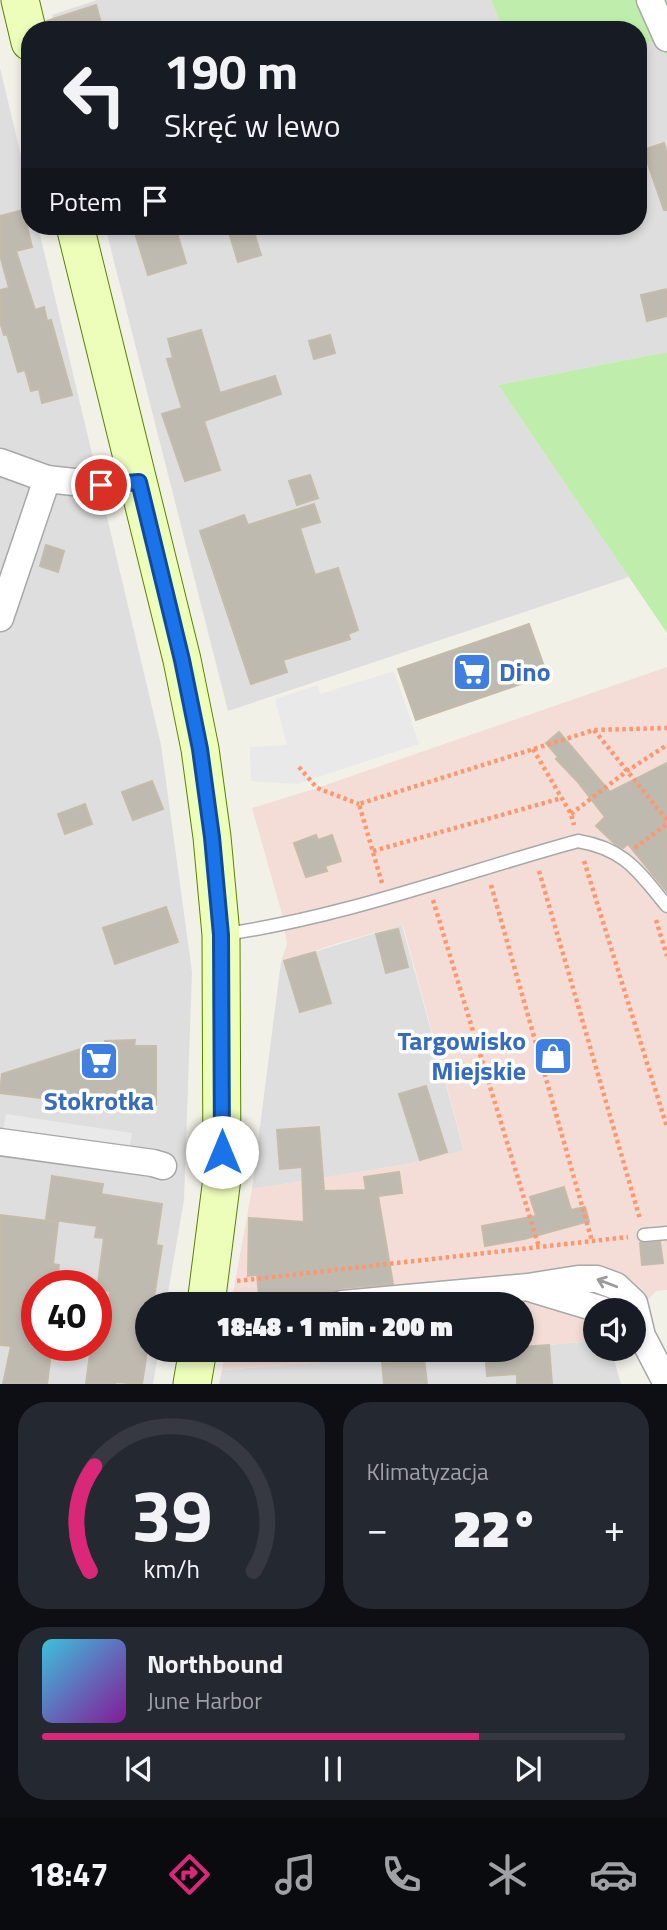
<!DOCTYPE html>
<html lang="pl">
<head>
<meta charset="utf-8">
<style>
	:root { --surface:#171b24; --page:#242831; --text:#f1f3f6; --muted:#9ea1a6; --line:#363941; --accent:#db2777 }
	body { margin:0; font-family:"Titillium Web",sans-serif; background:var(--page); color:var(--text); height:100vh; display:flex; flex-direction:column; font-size:26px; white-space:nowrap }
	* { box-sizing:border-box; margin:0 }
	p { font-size:23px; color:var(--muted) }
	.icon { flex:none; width:38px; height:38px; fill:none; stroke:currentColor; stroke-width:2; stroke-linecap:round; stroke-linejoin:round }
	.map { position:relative; height:1384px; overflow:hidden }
	.side { display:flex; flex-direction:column; gap:18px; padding:18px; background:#0d0f14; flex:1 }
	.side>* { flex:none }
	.hud { position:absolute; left:21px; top:21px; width:626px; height:214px; border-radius:28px; box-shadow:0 4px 10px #0003; background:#171b24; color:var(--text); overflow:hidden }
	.fabs { position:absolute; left:583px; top:1298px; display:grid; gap:14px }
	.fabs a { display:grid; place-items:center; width:63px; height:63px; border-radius:50%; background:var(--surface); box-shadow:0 4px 10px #0003; font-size:35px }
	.speed { position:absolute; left:21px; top:1270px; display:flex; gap:14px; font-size:35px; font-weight:700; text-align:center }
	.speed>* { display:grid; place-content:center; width:91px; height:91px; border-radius:50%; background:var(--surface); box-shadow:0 4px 10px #0003; line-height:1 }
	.speed .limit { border:10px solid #d22; background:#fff; color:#111 }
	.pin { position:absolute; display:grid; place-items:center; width:60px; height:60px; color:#fff; margin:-30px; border:4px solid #fff; border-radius:50%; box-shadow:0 2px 7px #0007 }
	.me { position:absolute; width:77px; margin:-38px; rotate:0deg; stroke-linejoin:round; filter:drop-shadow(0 0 5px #0008) }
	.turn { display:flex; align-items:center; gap:24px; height:147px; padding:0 28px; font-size:32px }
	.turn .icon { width:91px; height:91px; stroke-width:2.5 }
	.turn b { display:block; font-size:49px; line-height:60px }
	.then { display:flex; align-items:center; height:66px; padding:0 28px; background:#0003; gap:14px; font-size:26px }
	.big { font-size:52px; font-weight:800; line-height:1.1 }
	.side .card { flex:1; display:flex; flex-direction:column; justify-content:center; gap:10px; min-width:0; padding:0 24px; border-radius:28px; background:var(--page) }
	.side .dial { align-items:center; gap:0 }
	.dial svg { height:182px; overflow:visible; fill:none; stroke:var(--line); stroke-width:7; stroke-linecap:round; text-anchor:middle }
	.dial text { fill:var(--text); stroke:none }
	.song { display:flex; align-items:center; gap:21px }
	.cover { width:84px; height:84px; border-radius:10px; background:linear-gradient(135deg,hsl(190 70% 55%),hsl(290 70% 35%)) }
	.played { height:7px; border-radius:4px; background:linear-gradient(90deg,var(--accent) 75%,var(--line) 75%) }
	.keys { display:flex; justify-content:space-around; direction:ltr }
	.heat { display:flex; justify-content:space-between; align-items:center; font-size:38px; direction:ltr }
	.side .tiles { flex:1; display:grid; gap:18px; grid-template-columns:1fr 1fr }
	.card:last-child { grid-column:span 2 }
	.trip { position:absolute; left:135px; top:1292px; width:399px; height:70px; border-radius:35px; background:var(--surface); box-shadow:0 4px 10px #0003; font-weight:800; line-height:70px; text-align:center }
	.dock { display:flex; height:112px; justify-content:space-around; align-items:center; background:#090b0e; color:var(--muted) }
	.dock .icon { width:49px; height:49px }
	.dock .active { color:var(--accent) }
	.dock b { font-size:32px; color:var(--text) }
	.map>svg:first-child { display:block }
	.residential { fill:#dfdede; fill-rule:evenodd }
	.commercial { fill:#f3ddd6 }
	.grass { fill:#bfeeac }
	.parking { fill:#e9e9e9 }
	.building { fill:#bfbab0; stroke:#c5bba9; stroke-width:2 }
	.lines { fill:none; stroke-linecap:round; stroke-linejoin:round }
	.lane-casing { stroke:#a8a8a8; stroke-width:15 }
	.street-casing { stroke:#a8a8a8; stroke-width:29 }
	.secondary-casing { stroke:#5a8100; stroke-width:39 }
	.path { stroke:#ff976c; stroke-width:4.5; stroke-dasharray:3.5 3.5; stroke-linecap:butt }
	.lane { stroke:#fff; stroke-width:12 }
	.street { stroke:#fff; stroke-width:26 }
	.secondary { stroke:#edfdba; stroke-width:37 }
	.oneway { stroke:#9b9b9b }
	.route-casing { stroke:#114b97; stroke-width:18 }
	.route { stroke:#1a73e8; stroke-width:12 }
	.labels { text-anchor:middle; stroke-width:7; stroke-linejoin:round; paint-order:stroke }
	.shop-label { font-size:26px; font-weight:bold; fill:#366cbe; stroke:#fff; text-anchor:start }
</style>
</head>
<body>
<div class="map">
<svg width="667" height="1384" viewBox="0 0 667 1384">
	<rect width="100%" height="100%" fill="#f2f1e8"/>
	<g class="residential">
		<path d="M97 0H491L503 30H55L52 15Z"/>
		<path d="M656 41 667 57V352L498 385 629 577 228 711 105 226H639V45Z"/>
		<path d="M0 68 30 193V226H38L161 745 192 972 184 1200 166 1304H147V1349H159L153 1384H0ZM37 1286H96V1346H37Z"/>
		<path d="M402 925 464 1151 408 1164 252 1189 281 962Z"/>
		<path d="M595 1341V1349H611L621 1384H219L222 1370 489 1349H522V1347Z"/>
	</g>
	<g class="commercial">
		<path d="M667 667V1290L656 1291 634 1314V1311H595V1341L522 1347V1304H231L252 1189 408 1164 464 1150 403 925 338 943 281 962 287 944 282 914 252 808 317 788Z"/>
		<path d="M225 1349H489L222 1370Z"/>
	</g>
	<g class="grass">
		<path d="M491 0H667V57L656 41 639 45V30H503Z"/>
		<path d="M667 352V633L498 385Z"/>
	</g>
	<g class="parking">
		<path d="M394 671 419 744 297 784 251 781 250 747 287 745 275 699 318 685 320 694Z"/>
		<path d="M6 1114 132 1133 129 1151 3 1131Z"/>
	</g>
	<g class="building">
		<path d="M96 5 103 30H49L47 21Z"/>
		<path d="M664 143 667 153V210H664L643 150Z"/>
		<path d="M23 210 32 247 16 251 35 310 44 307 47 321 51 320 72 395 42 403 39 389 31 391 25 370 18 372 7 334 4 335 0 322V290L9 288 0 255V216Z"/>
		<path d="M169 226H175L186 263 148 275 136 236Z"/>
		<path d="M227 226H252L261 255 238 262Z"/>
		<path d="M667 289V316L647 321 641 295Z"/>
		<path d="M201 330 220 393 275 376 281 394 204 421 220 470 185 481 162 414 182 408 167 359 173 358 168 339Z"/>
		<path d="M330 335 335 353 314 359 309 341Z"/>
		<path d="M310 475 318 498 297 505 289 481Z"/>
		<path d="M314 504 320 522 300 528 315 575 338 568 358 630 348 634 350 639 283 660 287 672 251 684 200 531 244 515 248 525Z"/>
		<path d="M46 545 64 551 58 572 40 566Z"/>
		<path d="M529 624 547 675 416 720 398 669Z"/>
		<path d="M559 732 610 792 667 763V892L628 844 623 848 615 844 596 826 605 817 577 781 556 759 558 757 546 743Z"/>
		<path d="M152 781 163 809 133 820 122 792Z"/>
		<path d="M85 804 92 824 65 834 58 814Z"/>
		<path d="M316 835 318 840 332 835 341 861 325 866 327 871 306 877 294 843Z"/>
		<path d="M166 907 178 942 115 964 103 928Z"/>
		<path d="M398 929 408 967 386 973 376 934Z"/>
		<path d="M315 952 331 1003 300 1012 284 961Z"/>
		<path d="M135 1040 134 1046H156V1105L122 1108 0 1093 2 1074 84 1048H105V1041Z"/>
		<path d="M426 1086 447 1152 420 1160 399 1094Z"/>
		<path d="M319 1127 324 1191 366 1190 364 1177 399 1172 402 1193 378 1196 393 1284 341 1288 332 1292 302 1295H259L257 1275 248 1276 249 1218 304 1222 302 1167 280 1169 277 1130Z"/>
		<path d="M52 1176 103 1184 101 1194 162 1204 156 1245 162 1246 153 1304H147V1352L142 1384 116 1382 115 1384H86L91 1346H96V1339L103 1340 110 1291 97 1290 104 1238 95 1237 97 1226 46 1219Z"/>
		<path d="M564 1187 571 1210 585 1207 589 1221 524 1239 485 1246 482 1226 536 1216 530 1197Z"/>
		<path d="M0 1215 58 1222 53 1264 59 1265 56 1286H37V1346H52L47 1384H3L11 1346 0 1345Z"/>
		<path d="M660 1242 663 1263 642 1265 640 1243Z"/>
		<path d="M549 1345 552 1384H517V1374L487 1376 485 1349H522V1347Z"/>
		<path d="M424 1358 427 1384H384L382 1362Z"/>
	</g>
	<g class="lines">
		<g class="lane-casing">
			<g id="lane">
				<path d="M225 934C345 917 461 873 578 841 625 849 638 871 667 906"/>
				<path d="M644 1235 667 1233"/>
			</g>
		</g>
		<g class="street-casing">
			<g id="street">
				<path d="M650 0 667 38"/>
				<path d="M0 462 47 479 101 485 139 482"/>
				<path d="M0 618 47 479"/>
				<path d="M0 1142 153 1163 163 1166"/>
				<path d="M533 1289 606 1311"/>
				<path d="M342 1304 528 1287 578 1279H597L616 1286 634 1303 642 1336 667 1384"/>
			</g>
		</g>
		<g class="secondary-casing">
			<g id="secondary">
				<path d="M20 0 30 42"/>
				<path d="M75 226 182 660 200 749 212 837 221 935 222 1178 206 1304"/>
				<path d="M192 1384 198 1349"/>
			</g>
		</g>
		<g class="path">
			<path d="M594 730 667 820"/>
			<path d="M533 749 571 814 574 825"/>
			<path d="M299 767 317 788 359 804"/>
			<path d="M571 814 627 771 667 745"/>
			<path d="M635 848 667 824"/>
			<path d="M373 851 562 798"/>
			<path d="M584 861 667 1127"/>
			<path d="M539 871 640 1219"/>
			<path d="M382 883 359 804 594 730 667 728"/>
			<path d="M491 885 592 1241"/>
			<path d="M433 900 539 1247"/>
			<path d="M656 920 667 956"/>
			<path d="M237 1281 628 1237"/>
		</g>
		<use href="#lane" class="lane"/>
		<use href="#street" class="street"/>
		<use href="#secondary" class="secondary"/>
	</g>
	<defs><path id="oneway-shaft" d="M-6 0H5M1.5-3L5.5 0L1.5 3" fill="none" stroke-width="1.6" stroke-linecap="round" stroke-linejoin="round" transform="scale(1.75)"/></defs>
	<use class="oneway" href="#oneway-shaft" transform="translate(607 1283) rotate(-159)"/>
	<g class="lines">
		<g class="route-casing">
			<path id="route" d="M101 485 139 482 182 660 200 749 212 837 221 935 222 1152"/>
		</g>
		<use href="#route" class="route"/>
	</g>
	<defs>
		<g id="supermarket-square" transform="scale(2.0125)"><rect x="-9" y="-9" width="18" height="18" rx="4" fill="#3f7fe0" stroke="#fff"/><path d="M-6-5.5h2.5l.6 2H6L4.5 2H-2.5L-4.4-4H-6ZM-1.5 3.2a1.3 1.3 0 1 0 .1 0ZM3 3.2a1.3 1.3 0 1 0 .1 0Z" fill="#fff"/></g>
		<g id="shop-square" transform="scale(2.0125)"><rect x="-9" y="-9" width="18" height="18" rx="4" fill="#3f7fe0" stroke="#fff"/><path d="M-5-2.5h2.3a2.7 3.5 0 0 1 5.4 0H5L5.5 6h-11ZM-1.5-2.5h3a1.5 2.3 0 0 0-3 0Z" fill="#fff"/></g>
	</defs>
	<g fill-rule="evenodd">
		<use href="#supermarket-square" x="472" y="672"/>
		<use href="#shop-square" x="553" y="1056"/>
		<use href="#supermarket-square" x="99" y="1061"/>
	</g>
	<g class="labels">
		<g class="shop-label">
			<text x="499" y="681">Dino</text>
			<text x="526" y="1050" text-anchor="end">Targowisko<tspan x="526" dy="30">Miejskie</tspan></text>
			<text x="99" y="1110" text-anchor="middle">Stokrotka</text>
		</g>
	</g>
</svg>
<div class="fabs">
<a><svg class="icon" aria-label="sound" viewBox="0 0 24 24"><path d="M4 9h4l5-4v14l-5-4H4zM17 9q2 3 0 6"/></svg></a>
</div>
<div class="speed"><div class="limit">40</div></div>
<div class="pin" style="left:101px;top:485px;background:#d93025"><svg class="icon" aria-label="arrive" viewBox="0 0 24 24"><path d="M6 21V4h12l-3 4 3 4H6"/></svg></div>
<svg class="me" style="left:222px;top:1152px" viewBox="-20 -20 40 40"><circle r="19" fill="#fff"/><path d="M0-13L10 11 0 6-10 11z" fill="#1a73e8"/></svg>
<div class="trip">18:48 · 1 min · 200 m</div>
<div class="hud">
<div class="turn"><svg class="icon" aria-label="left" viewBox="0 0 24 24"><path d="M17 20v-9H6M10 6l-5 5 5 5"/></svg><div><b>190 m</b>Skręć w lewo</div></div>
<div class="then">Potem<svg class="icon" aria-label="arrive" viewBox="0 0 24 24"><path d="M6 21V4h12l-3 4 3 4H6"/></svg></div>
</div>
</div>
<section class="side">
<div class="tiles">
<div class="card dial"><svg viewBox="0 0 100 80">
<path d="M14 69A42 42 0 1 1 86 69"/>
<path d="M14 69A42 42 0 0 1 16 23" stroke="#db2777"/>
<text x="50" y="56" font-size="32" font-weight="700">39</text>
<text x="50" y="72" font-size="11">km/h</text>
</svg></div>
<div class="card"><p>Klimatyzacja</p>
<div class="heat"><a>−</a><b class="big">22°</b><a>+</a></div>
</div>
<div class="card">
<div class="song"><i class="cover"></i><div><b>Northbound</b><p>June Harbor</p></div></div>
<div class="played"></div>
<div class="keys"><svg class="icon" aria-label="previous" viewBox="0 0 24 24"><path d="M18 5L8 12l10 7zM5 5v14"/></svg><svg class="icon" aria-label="pause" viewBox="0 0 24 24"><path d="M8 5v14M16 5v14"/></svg><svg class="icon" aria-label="next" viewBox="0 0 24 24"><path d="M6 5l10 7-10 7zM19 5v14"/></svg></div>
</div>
</div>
</section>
<nav class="dock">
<b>18:47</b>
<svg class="icon active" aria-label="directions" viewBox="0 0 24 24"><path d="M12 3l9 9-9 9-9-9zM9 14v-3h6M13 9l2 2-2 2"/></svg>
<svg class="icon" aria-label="music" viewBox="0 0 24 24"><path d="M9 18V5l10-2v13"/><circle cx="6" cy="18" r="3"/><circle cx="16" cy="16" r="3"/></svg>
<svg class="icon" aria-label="phone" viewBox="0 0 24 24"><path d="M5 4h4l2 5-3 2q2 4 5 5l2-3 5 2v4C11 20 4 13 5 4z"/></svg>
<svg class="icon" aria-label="climate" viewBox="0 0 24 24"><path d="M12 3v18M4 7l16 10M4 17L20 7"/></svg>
<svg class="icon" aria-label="car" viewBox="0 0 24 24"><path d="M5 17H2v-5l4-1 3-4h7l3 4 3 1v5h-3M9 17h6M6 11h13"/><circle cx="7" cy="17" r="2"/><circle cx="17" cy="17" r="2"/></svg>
</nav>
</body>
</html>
